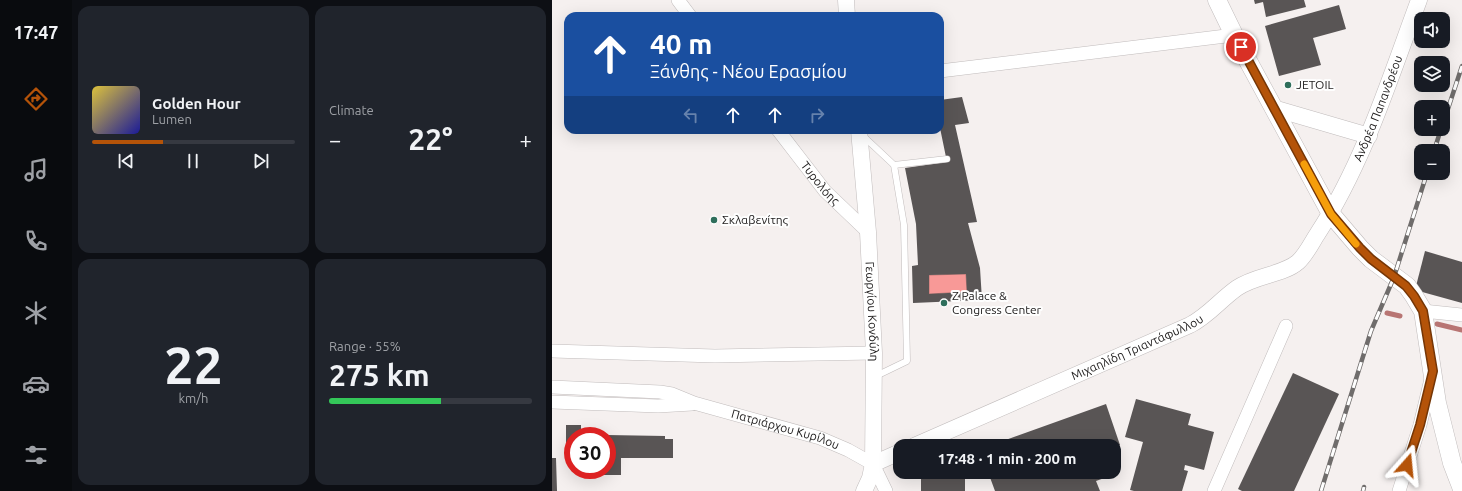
<!DOCTYPE html>
<html lang="en">
<head>
<meta charset="utf-8">
<style>
	:root { --surface:#171b24; --page:#20242c; --text:#f1f3f6; --muted:#9ea1a6; --line:#363941; --accent:#b45309 }
	body { margin:0; font-family:Ubuntu,sans-serif; background:var(--page); color:var(--text); height:100vh; display:flex; flex-direction:column; font-size:15px; white-space:nowrap }
	* { box-sizing:border-box; margin:0 }
	p { font-size:13px; color:var(--muted) }
	.icon { flex:none; width:22px; height:22px; fill:none; stroke:currentColor; stroke-width:2; stroke-linecap:round; stroke-linejoin:round }
	.map { position:relative; flex:1; overflow:hidden }
	.sheet { display:flex; flex-direction:column; gap:6px; padding:6px; background:#0d0f14; width:480px }
	.sheet>* { flex:none }
	.hud { position:absolute; left:12px; top:12px; width:380px; height:122px; border-radius:12px; box-shadow:0 4px 16px #0002; background:#1a4fa0; color:#fff; overflow:hidden }
	.controls { position:absolute; left:862px; top:12px; display:grid; gap:8px }
	.controls a { display:grid; place-items:center; width:36px; height:36px; border-radius:8px; background:var(--surface); box-shadow:0 4px 16px #0002; font-size:20px }
	.speed { position:absolute; left:12px; top:427px; display:flex; gap:8px; font-size:20px; font-weight:700; text-align:center }
	.speed>* { display:grid; place-content:center; width:52px; height:52px; border-radius:50%; background:var(--surface); box-shadow:0 4px 16px #0002; line-height:1 }
	.speed .limit { border:6px solid #d22; background:#fff; color:#111 }
	.pin { position:absolute; display:grid; place-items:center; width:34px; height:34px; color:#fff; margin:-17px; border:2px solid #fff; border-radius:50%; box-shadow:0 1px 4px #0007 }
	.me { position:absolute; width:44px; margin:-22px; rotate:18deg; stroke-linejoin:round; filter:drop-shadow(0 0 3px #0008) }
	.turn { display:flex; align-items:center; gap:14px; height:84px; padding:0 20px; font-size:18px }
	.turn .icon { width:52px; height:52px; stroke-width:2.5 }
	.turn b { display:block; font-size:28px; line-height:34px }
	.lanes { display:flex; align-items:center; height:38px; padding:0 20px; background:#0003; justify-content:center; gap:20px; direction:ltr }
	.lanes .off { opacity:.35 }
	.big { font-size:30px; font-weight:600; line-height:1.1 }
	.sheet .widget { flex:1; display:flex; flex-direction:column; justify-content:center; gap:6px; min-width:0; padding:0 14px; border-radius:12px; background:var(--page) }
	.sheet .dial { align-items:center; gap:0 }
	.dial b { font-size:52px; line-height:1 }
	.song { display:flex; align-items:center; gap:12px }
	.cover { width:48px; height:48px; border-radius:6px; background:linear-gradient(135deg,hsl(50 70% 55%),hsl(240 70% 35%)) }
	.played { height:4px; border-radius:2px; background:linear-gradient(90deg,var(--accent) 35%,var(--line) 35%) }
	.keys { display:flex; justify-content:space-around; direction:ltr }
	.heat { display:flex; justify-content:space-between; align-items:center; font-size:22px; direction:ltr }
	.charge { height:6px; border-radius:3px; background:linear-gradient(90deg,#34c759 55%,var(--line) 0) }
	.sheet .tiles { flex:1; display:grid; gap:6px; grid-template-columns:repeat(2,1fr) }
	.trip { position:absolute; left:341px; top:439px; width:228px; height:40px; border-radius:12px; background:var(--surface); box-shadow:0 4px 16px #0002; font-weight:600; line-height:40px; text-align:center }
	main { display:flex; flex:1; min-height:0 }
	.tabs { display:flex; flex-direction:column; width:72px; justify-content:space-around; align-items:center; background:#090b0e; color:var(--muted) }
	.tabs .icon { width:28px; height:28px }
	.tabs .current { color:var(--accent) }
	.tabs b { font-size:18px; color:var(--text) }
	.map>svg:first-child { display:block }
	.water { fill:#f89997; stroke:#b87573 }
	.lines { fill:none; stroke-linecap:round; stroke-linejoin:round }
	.stream { stroke:#b87573; stroke-width:5 }
	.building { fill:#595555; fill-rule:evenodd }
	.service-casing { stroke:#c1bcbc; stroke-width:7 }
	.minor-casing { stroke:#c1bcbc; stroke-width:14 }
	.tertiary-casing { stroke:#c1bcbc; stroke-width:17 }
	.secondary-casing { stroke:#c1bcbc; stroke-width:19 }
	.service { stroke:#fff; stroke-width:6 }
	.minor { stroke:#fff; stroke-width:13 }
	.tertiary { stroke:#fff; stroke-width:16 }
	.secondary { stroke:#fff; stroke-width:18 }
	.rail-casing { stroke:#6f6c6b; stroke-width:4.5 }
	.rail { stroke:#fefefe; stroke-width:3; stroke-dasharray:9; stroke-linecap:butt }
	.route-casing { stroke:#753606; stroke-width:10 }
	.route { stroke:#b45309; stroke-width:7 }
	.slow { stroke:#f59e0b; stroke-width:7 }
	.poi-dot { fill:#2e6e5b; stroke:#fefefe; stroke-width:1.5 }
	.labels { text-anchor:middle; stroke-width:4; stroke-linejoin:round; paint-order:stroke }
	.poi-label { font-size:12px; fill:#222020; stroke:#fefefe; text-anchor:start }
	.street-label { font-size:12px; fill:#222020; stroke:#fefefe }
</style>
</head>
<body>
<main>
<nav class="tabs">
<b>17:47</b>
<svg class="icon current" aria-label="directions" viewBox="0 0 24 24"><path d="M12 3l9 9-9 9-9-9zM9 14v-3h6M13 9l2 2-2 2"/></svg>
<svg class="icon" aria-label="music" viewBox="0 0 24 24"><path d="M9 18V5l10-2v13"/><circle cx="6" cy="18" r="3"/><circle cx="16" cy="16" r="3"/></svg>
<svg class="icon" aria-label="phone" viewBox="0 0 24 24"><path d="M5 4h4l2 5-3 2q2 4 5 5l2-3 5 2v4C11 20 4 13 5 4z"/></svg>
<svg class="icon" aria-label="climate" viewBox="0 0 24 24"><path d="M12 3v18M4 7l16 10M4 17L20 7"/></svg>
<svg class="icon" aria-label="car" viewBox="0 0 24 24"><path d="M5 17H2v-5l4-1 3-4h7l3 4 3 1v5h-3M9 17h6M6 11h13"/><circle cx="7" cy="17" r="2"/><circle cx="17" cy="17" r="2"/></svg>
<svg class="icon" aria-label="filters" viewBox="0 0 24 24"><path d="M4 7h16M4 17h16"/><circle cx="9" cy="7" r="2"/><circle cx="15" cy="17" r="2"/></svg>
</nav>
<section class="sheet">
<div class="tiles">
<div class="widget">
<div class="song"><i class="cover"></i><div><b>Golden Hour</b><p>Lumen</p></div></div>
<div class="played"></div>
<div class="keys"><svg class="icon" aria-label="previous" viewBox="0 0 24 24"><path d="M18 5L8 12l10 7zM5 5v14"/></svg><svg class="icon" aria-label="pause" viewBox="0 0 24 24"><path d="M8 5v14M16 5v14"/></svg><svg class="icon" aria-label="next" viewBox="0 0 24 24"><path d="M6 5l10 7-10 7zM19 5v14"/></svg></div>
</div>
<div class="widget"><p>Climate</p>
<div class="heat"><a>−</a><b class="big">22°</b><a>+</a></div>
</div>
<div class="widget dial"><b>22</b><p>km/h</p></div>
<div class="widget"><p>Range · 55%</p><b class="big">275 km</b><div class="charge"></div></div>
</div>
</section>
<div class="map">
<svg width="910" height="491" viewBox="0 0 910 491">
	<rect width="100%" height="100%" fill="#f5f0ef"/>
	<path class="water" d="M414 274 415 292 377 294V275Z"/>
	<g class="lines">
		<g class="stream">
			<path d="M835 313 848 316"/>
			<path d="M885 324 910 330"/>
		</g>
	</g>
	<g class="building">
		<path d="M702 0H752L754 7 714 17 711 2 703 4Z"/>
		<path d="M787 5 794 29 761 38 769 65 727 76 713 26Z"/>
		<path d="M410 97 417 123 403 125 425 222 416 223 428 268 430 300 361 303 360 266 366 265 364 224 353 168 395 162 388 128V100ZM414 274 415 292 377 294V275Z"/>
		<path d="M873 251 910 262V303L863 290Z"/>
		<path d="M741 373 787 394 742 491H690L686 489Z"/>
		<path d="M584 399 639 414 636 425 662 432 652 470 633 465 632 470 636 471 630 491H582L578 490 591 442 573 437Z"/>
		<path d="M554 404 568 445 562 447V446H437Z"/>
		<path d="M14 425H29V436H21V456H14Z"/>
		<path d="M55 435 113 436V439H121V458H69V475H37V470H55Z"/>
		<path d="M0 458H4L5 491H0Z"/>
		<path d="M385 472H413V491H369V478Z"/>
		<path d="M436 472H556L558 476 544 481 548 491H443Z"/>
	</g>
	<g class="lines">
		<g class="service-casing">
			<g id="service">
				<path d="M310 135 342 165 352 225 355 361 324 376"/>
				<path d="M342 165 395 159"/>
			</g>
		</g>
		<g class="minor-casing">
			<g id="minor">
				<path d="M126 0 138 16"/>
				<path d="M388 71 682 35"/>
				<path id="s1" d="M226 130 273 191 316 232"/>
				<path d="M871 311 910 315"/>
				<path d="M0 351 163 356 322 353"/>
				<path id="s2" d="M0 387 108 392 120 394 142 403 268 438 296 450 321 464 334 491"/>
				<path d="M0 402 106 406 140 404"/>
				<path d="M662 491 734 326"/>
				<path d="M847 491 868 425 879 379"/>
			</g>
		</g>
		<g class="tertiary-casing">
			<g id="tertiary">
				<path d="M294 0 295 16"/>
				<path d="M721 108 817 136"/>
				<path id="s3" d="M307 130 316 232 322 353 321 464 318 478 312 491"/>
				<path id="s4" d="M362 446 638 325C656 316 668 300 685 288 704 275 731 275 746 262 754 255 760 242 766 233 812 162 838 78 867 0"/>
				<path d="M321 464 348 452"/>
			</g>
		</g>
		<g class="secondary-casing">
			<path id="secondary" d="M665 0 682 35 779 214 808 248 819 259 855 286 862 296 871 311 885 403 900 463 910 489"/>
		</g>
		<use href="#service" class="service"/>
		<use href="#minor" class="minor"/>
		<use href="#tertiary" class="tertiary"/>
		<use href="#secondary" class="secondary"/>
		<g class="rail-casing">
			<g id="rail">
				<path d="M891 124 910 66"/>
				<path d="M882 151 889 129"/>
				<path d="M769 491 819 331 842 277 875 173"/>
				<path d="M811 491 812 487"/>
			</g>
		</g>
		<use href="#rail" class="rail"/>
	</g>
	<g class="lines">
		<g class="route-casing">
			<path id="route" d="M689 47 779 214 808 248 819 259 854 286 862 296 871 311 881 371 868 425 855 465"/>
		</g>
		<use href="#route" class="route"/>
		<path class="slow" d="M752 164 779 214 804 244"/>
	</g>
	<g class="poi-dot">
		<circle cx="736" cy="85" r="4"/>
		<circle cx="162" cy="220" r="4"/>
		<circle cx="392" cy="303" r="4"/>
	</g>
	<g class="labels">
		<g class="poi-label">
			<text x="744" y="89">JETOIL</text>
			<text x="170" y="224">Σκλαβενίτης</text>
			<text x="400" y="300">Z Palace &amp;<tspan x="400" dy="14">Congress Center</tspan></text>
		</g>
		<g class="street-label">
			<text dy="4" stroke="none"><textPath href="#s4" startOffset="602">Ανδρέα Παπανδρέου</textPath></text>
			<text dy="4" stroke="none"><textPath href="#s1" startOffset="68">Τυρολόης</textPath></text>
			<text dy="4" stroke="none"><textPath href="#s3" startOffset="182">Γεωργίου Κονδύλη</textPath></text>
			<text dy="4" stroke="none"><textPath href="#s4" startOffset="244">Μιχαηλίδη Τριαντάφυλλου</textPath></text>
			<text dy="4" stroke="none"><textPath href="#s2" startOffset="239">Πατριάρχου Κυρίλου</textPath></text>
		</g>
	</g>
</svg>
<div class="controls">
<a><svg class="icon" aria-label="sound" viewBox="0 0 24 24"><path d="M4 9h4l5-4v14l-5-4H4zM17 9q2 3 0 6"/></svg></a>
<a><svg class="icon" aria-label="layers" viewBox="0 0 24 24"><path d="M12 4l9 5-9 5-9-5zM3 14l9 5 9-5"/></svg></a>
<a>+</a>
<a>−</a>
</div>
<div class="speed"><div class="limit">30</div></div>
<div class="pin" style="left:689px;top:47px;background:#d93025"><svg class="icon" aria-label="arrive" viewBox="0 0 24 24"><path d="M6 21V4h12l-3 4 3 4H6"/></svg></div>
<svg class="me" style="left:855px;top:465px" viewBox="-20 -20 40 40"><path d="M0-17L14 15 0 8-14 15z" fill="#b45309" stroke="#fff" stroke-width="4"/></svg>
<div class="trip">17:48 · 1 min · 200 m</div>
<div class="hud">
<div class="turn"><svg class="icon" aria-label="ahead" viewBox="0 0 24 24"><path d="M12 20V5M6 11l6-6 6 6"/></svg><div><b>40 m</b>Ξάνθης - Νέου Ερασμίου</div></div>
<div class="lanes"><svg class="icon off" aria-label="left" viewBox="0 0 24 24"><path d="M17 20v-9H6M10 6l-5 5 5 5"/></svg><svg class="icon" aria-label="ahead" viewBox="0 0 24 24"><path d="M12 20V5M6 11l6-6 6 6"/></svg><svg class="icon" aria-label="ahead" viewBox="0 0 24 24"><path d="M12 20V5M6 11l6-6 6 6"/></svg><svg class="icon off" aria-label="right" viewBox="0 0 24 24"><path d="M7 20v-9h11M14 6l5 5-5 5"/></svg></div>
</div>
</div>
</main>
</body>
</html>
